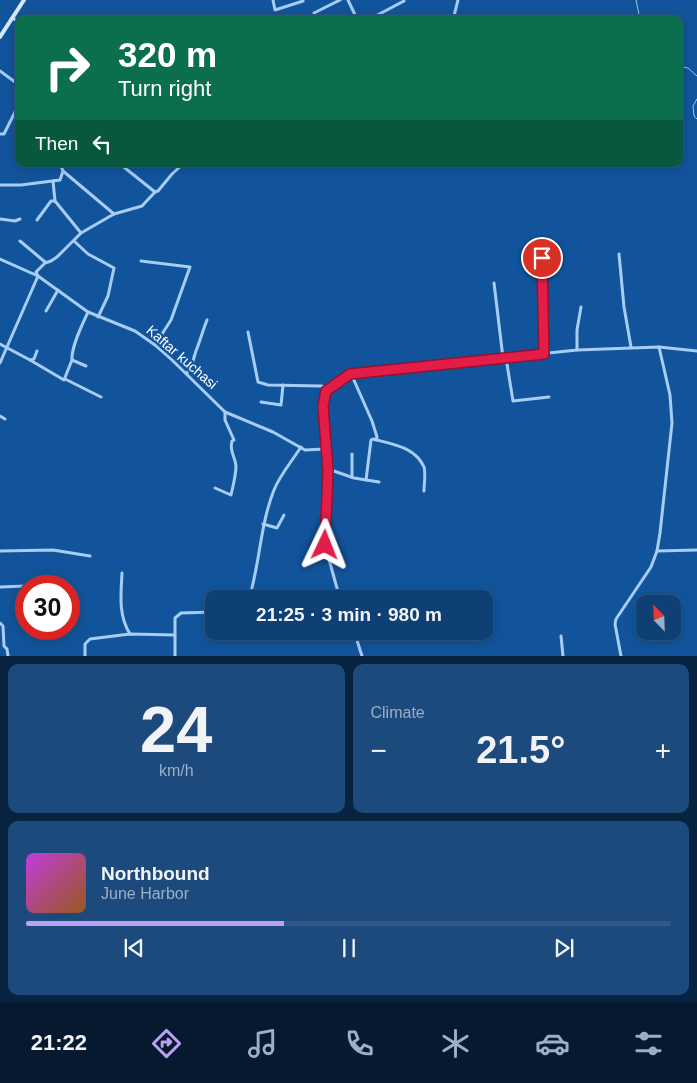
<!DOCTYPE html>
<html lang="en">
<head>
<meta charset="utf-8">
<style>
	:root { --surface:#0e3f75; --page:#1c4a7d; --text:#f1f3f6; --muted:#9bafc5; --line:#2e5887; --accent:#bca0f2 }
	body { margin:0; font-family:Arial,sans-serif; background:var(--page); color:var(--text); height:100vh; display:flex; flex-direction:column; font-size:19px; white-space:nowrap }
	* { box-sizing:border-box; margin:0 }
	p { font-size:16px; color:var(--muted) }
	.icon { flex:none; width:28px; height:28px; fill:none; stroke:currentColor; stroke-width:2; stroke-linecap:round; stroke-linejoin:round }
	.map { position:relative; height:656px; overflow:hidden }
	.drawer { display:flex; flex-direction:column; gap:8px; padding:8px; background:#082340; flex:1 }
	.drawer>* { flex:none }
	.guide { position:absolute; left:15px; top:15px; width:668px; height:152px; border-radius:10px; box-shadow:0 2px 12px #0003,0 0 0 1px var(--line); background:#0b6e4f; color:#fff; overflow:hidden }
	.needle { width:32px; rotate:337deg }
	.buttons { position:absolute; left:636px; top:595px; display:grid; gap:10px }
	.buttons a { display:grid; place-items:center; width:45px; height:45px; border-radius:10px; background:var(--surface); box-shadow:0 2px 12px #0003,0 0 0 1px var(--line); font-size:25px }
	.speed { position:absolute; left:15px; top:575px; display:flex; gap:10px; font-size:25px; font-weight:700; text-align:center }
	.speed>* { display:grid; place-content:center; width:65px; height:65px; border-radius:50%; background:var(--surface); box-shadow:0 2px 12px #0003,0 0 0 1px var(--line); line-height:1 }
	.speed .limit { border:8px solid #d22; background:#fff; color:#111 }
	.pin { position:absolute; display:grid; place-items:center; width:42px; height:42px; color:#fff; margin:-21px; border:2px solid #fff; border-radius:50%; box-shadow:0 1px 5px #0007 }
	.me { position:absolute; width:55px; margin:-28px; rotate:2deg; stroke-linejoin:round; filter:drop-shadow(0 0 4px #0008) }
	.turn { display:flex; align-items:center; gap:18px; height:105px; padding:0 20px; font-size:22px }
	.turn .icon { width:65px; height:65px; stroke-width:2.5 }
	.turn b { display:block; font-size:35px; line-height:42px }
	.then { display:flex; align-items:center; height:48px; padding:0 20px; background:#0003; gap:10px; font-size:19px }
	.big { font-size:38px; font-weight:700; line-height:1.1 }
	.drawer .card { flex:1; display:flex; flex-direction:column; justify-content:center; gap:8px; min-width:0; padding:0 18px; border-radius:10px; background:var(--page) }
	.drawer .dial { align-items:center; gap:0 }
	.dial b { font-size:65px; line-height:1 }
	.song { display:flex; align-items:center; gap:15px }
	.cover { width:60px; height:60px; border-radius:8px; background:linear-gradient(135deg,hsl(290 70% 55%),hsl(30 70% 35%)) }
	.played { height:5px; border-radius:2px; background:linear-gradient(90deg,var(--accent) 40%,var(--line) 40%) }
	.keys { display:flex; justify-content:space-around; direction:ltr }
	.heat { display:flex; justify-content:space-between; align-items:center; font-size:28px; direction:ltr }
	.drawer .tiles { flex:1; display:grid; gap:8px; grid-template-columns:1fr 1fr }
	.card:last-child { grid-column:span 2 }
	.trip { position:absolute; left:205px; top:590px; width:288px; height:50px; border-radius:10px; background:var(--surface); box-shadow:0 2px 12px #0003,0 0 0 1px var(--line); font-weight:700; line-height:50px; text-align:center }
	.dock { display:flex; height:80px; justify-content:space-around; align-items:center; background:#06192f; color:var(--muted) }
	.dock .icon { width:35px; height:35px }
	.dock .active { color:var(--accent) }
	.dock b { font-size:22px; color:var(--text) }
	.map>svg:first-child { display:block }
	.lines { fill:none; stroke-linecap:round; stroke-linejoin:round }
	.stream { stroke:#99c9f7; stroke-width:1 }
	.street { stroke:#a7cdf4; stroke-width:3 }
	.secondary { stroke:#d7e9fd; stroke-width:4 }
	.route-casing { stroke:#92132f; stroke-width:12 }
	.route { stroke:#e11d48; stroke-width:9 }
	.labels { text-anchor:middle; stroke-width:4.5; stroke-linejoin:round; paint-order:stroke }
	.street-label { font-size:14px; fill:#fff; stroke:#12549c }
</style>
</head>
<body>
<div class="map">
<svg width="697" height="656" viewBox="0 0 697 656">
	<rect width="100%" height="100%" fill="#12549c"/>
	<g class="lines">
		<g class="stream">
			<path d="M636 0 640 19"/>
			<path d="M679 66 688 68 697 76"/>
			<path d="M697 99 693 106 694 116 697 119"/>
		</g>
		<g class="street">
			<path d="M273 0 275 10 303 1"/>
			<path d="M348 0 357 19"/>
			<path d="M458 0 454 16 459 19"/>
			<path d="M12 18 19 22"/>
			<path d="M317 19 314 13 340 0"/>
			<path d="M370 19 404 1"/>
			<path d="M0 71 19 85"/>
			<path d="M0 134H4L19 104"/>
			<path d="M63 171 61 166 64 164"/>
			<path d="M0 185H21L60 180 63 171 114 214 81 233"/>
			<path d="M155 192 158 191 172 174 183 164"/>
			<path d="M114 214 142 206 155 192 120 164"/>
			<path d="M0 219 15 221 20 219"/>
			<path d="M37 220 51 201H55"/>
			<path d="M20 241 45 262"/>
			<path d="M74 241 88 254 114 268 108 296 98 317"/>
			<path d="M619 254 624 307 631 347"/>
			<path d="M542 258 544 355"/>
			<path d="M0 259 38 276 88 312 135 331 155 345 172 360 225 412 273 432 305 450 325 449"/>
			<path d="M141 261 190 267 171 320 155 345"/>
			<path d="M494 283 503 358"/>
			<path d="M46 311 58 290"/>
			<path d="M248 332 258 382 268 385 321 386 325 387V391"/>
			<path d="M0 344 30 360 34 359 37 351"/>
			<path d="M577 350V330L581 307"/>
			<path d="M506 358 513 401 549 397"/>
			<path d="M30 360 64 380 72 360 86 366"/>
			<path d="M72 360C71 347 82 325 88 312"/>
			<path d="M0 363 38 276 36 272 45 263 51 261 57 257 81 233 55 201 53 181"/>
			<path d="M187 373C193 366 193 359 196 351 200 341 203 330 207 320"/>
			<path d="M349 375 353 378 372 421 377 437 376 440"/>
			<path d="M65 379 101 397"/>
			<path d="M261 402 281 405 283 385"/>
			<path d="M0 416 5 419"/>
			<path d="M328 469 354 478 379 482"/>
			<path d="M352 477V454"/>
			<path d="M366 480 371 440 373 439C392 444 415 447 424 467 426 473 424 484 424 491"/>
			<path d="M215 488 231 495C233 486 236 475 236 466 235 456 229 451 232 441L234 440 225 420V412"/>
			<path d="M263 524 277 528 284 515"/>
			<path d="M0 551 53 550 90 556"/>
			<path d="M657 551 697 550"/>
			<path d="M122 573C121 594 118 615 130 634"/>
			<path d="M27 586H63"/>
			<path d="M0 587 26 586"/>
			<path d="M249 599C260 563 260 525 274 490 280 475 292 461 301 447"/>
			<path d="M340 599 325 545 328 469 323 406 325 391 350 374 577 350 659 347 697 351"/>
			<path d="M0 623 3 626 4 646 7 649 8 656"/>
			<path d="M354 631 362 656"/>
			<path d="M561 636 563 656"/>
			<path d="M85 656V644L90 639 130 634 175 635"/>
			<path d="M175 656V618L181 613 214 612"/>
			<path d="M621 656 615 624 616 619 651 567 657 551 660 533 672 423 670 395 659 347"/>
		</g>
		<path class="secondary" d="M0 37 24 0"/>
	</g>
	<g class="lines">
		<g class="route-casing">
			<path id="route" d="M325 545 328 470 323 406 326 391 350 374 544 354 542 258"/>
		</g>
		<use href="#route" class="route"/>
	</g>
	<g class="labels">
		<g class="street-label">
			<text transform="translate(182 357) rotate(41)" y="5">Kaftar kuchasi</text>
		</g>
	</g>
</svg>
<div class="buttons">
<a><svg class="needle" viewBox="-14 -14 28 28"><path d="M0-13l5 13h-10z" fill="#e53935"/><path d="M0 13l5-13h-10z" fill="#9bafc5"/></svg></a>
</div>
<div class="speed"><div class="limit">30</div></div>
<div class="pin" style="left:542px;top:258px;background:#d93025"><svg class="icon" aria-label="arrive" viewBox="0 0 24 24"><path d="M6 21V4h12l-3 4 3 4H6"/></svg></div>
<svg class="me" style="left:325px;top:545px" viewBox="-20 -20 40 40"><path d="M0-17L14 15 0 8-14 15z" fill="#e11d48" stroke="#fff" stroke-width="4"/></svg>
<div class="trip">21:25 · 3 min · 980 m</div>
<div class="guide">
<div class="turn"><svg class="icon" aria-label="right" viewBox="0 0 24 24"><path d="M7 20v-9h11M14 6l5 5-5 5"/></svg><div><b>320 m</b>Turn right</div></div>
<div class="then">Then<svg class="icon" aria-label="left" viewBox="0 0 24 24"><path d="M17 20v-9H6M10 6l-5 5 5 5"/></svg></div>
</div>
</div>
<section class="drawer">
<div class="tiles">
<div class="card dial"><b>24</b><p>km/h</p></div>
<div class="card"><p>Climate</p>
<div class="heat"><a>−</a><b class="big">21.5°</b><a>+</a></div>
</div>
<div class="card">
<div class="song"><i class="cover"></i><div><b>Northbound</b><p>June Harbor</p></div></div>
<div class="played"></div>
<div class="keys"><svg class="icon" aria-label="previous" viewBox="0 0 24 24"><path d="M18 5L8 12l10 7zM5 5v14"/></svg><svg class="icon" aria-label="pause" viewBox="0 0 24 24"><path d="M8 5v14M16 5v14"/></svg><svg class="icon" aria-label="next" viewBox="0 0 24 24"><path d="M6 5l10 7-10 7zM19 5v14"/></svg></div>
</div>
</div>
</section>
<nav class="dock">
<b>21:22</b>
<svg class="icon active" aria-label="directions" viewBox="0 0 24 24"><path d="M12 3l9 9-9 9-9-9zM9 14v-3h6M13 9l2 2-2 2"/></svg>
<svg class="icon" aria-label="music" viewBox="0 0 24 24"><path d="M9 18V5l10-2v13"/><circle cx="6" cy="18" r="3"/><circle cx="16" cy="16" r="3"/></svg>
<svg class="icon" aria-label="phone" viewBox="0 0 24 24"><path d="M5 4h4l2 5-3 2q2 4 5 5l2-3 5 2v4C11 20 4 13 5 4z"/></svg>
<svg class="icon" aria-label="climate" viewBox="0 0 24 24"><path d="M12 3v18M4 7l16 10M4 17L20 7"/></svg>
<svg class="icon" aria-label="car" viewBox="0 0 24 24"><path d="M5 17H2v-5l4-1 3-4h7l3 4 3 1v5h-3M9 17h6M6 11h13"/><circle cx="7" cy="17" r="2"/><circle cx="17" cy="17" r="2"/></svg>
<svg class="icon" aria-label="filters" viewBox="0 0 24 24"><path d="M4 7h16M4 17h16"/><circle cx="9" cy="7" r="2"/><circle cx="15" cy="17" r="2"/></svg>
</nav>
</body>
</html>
